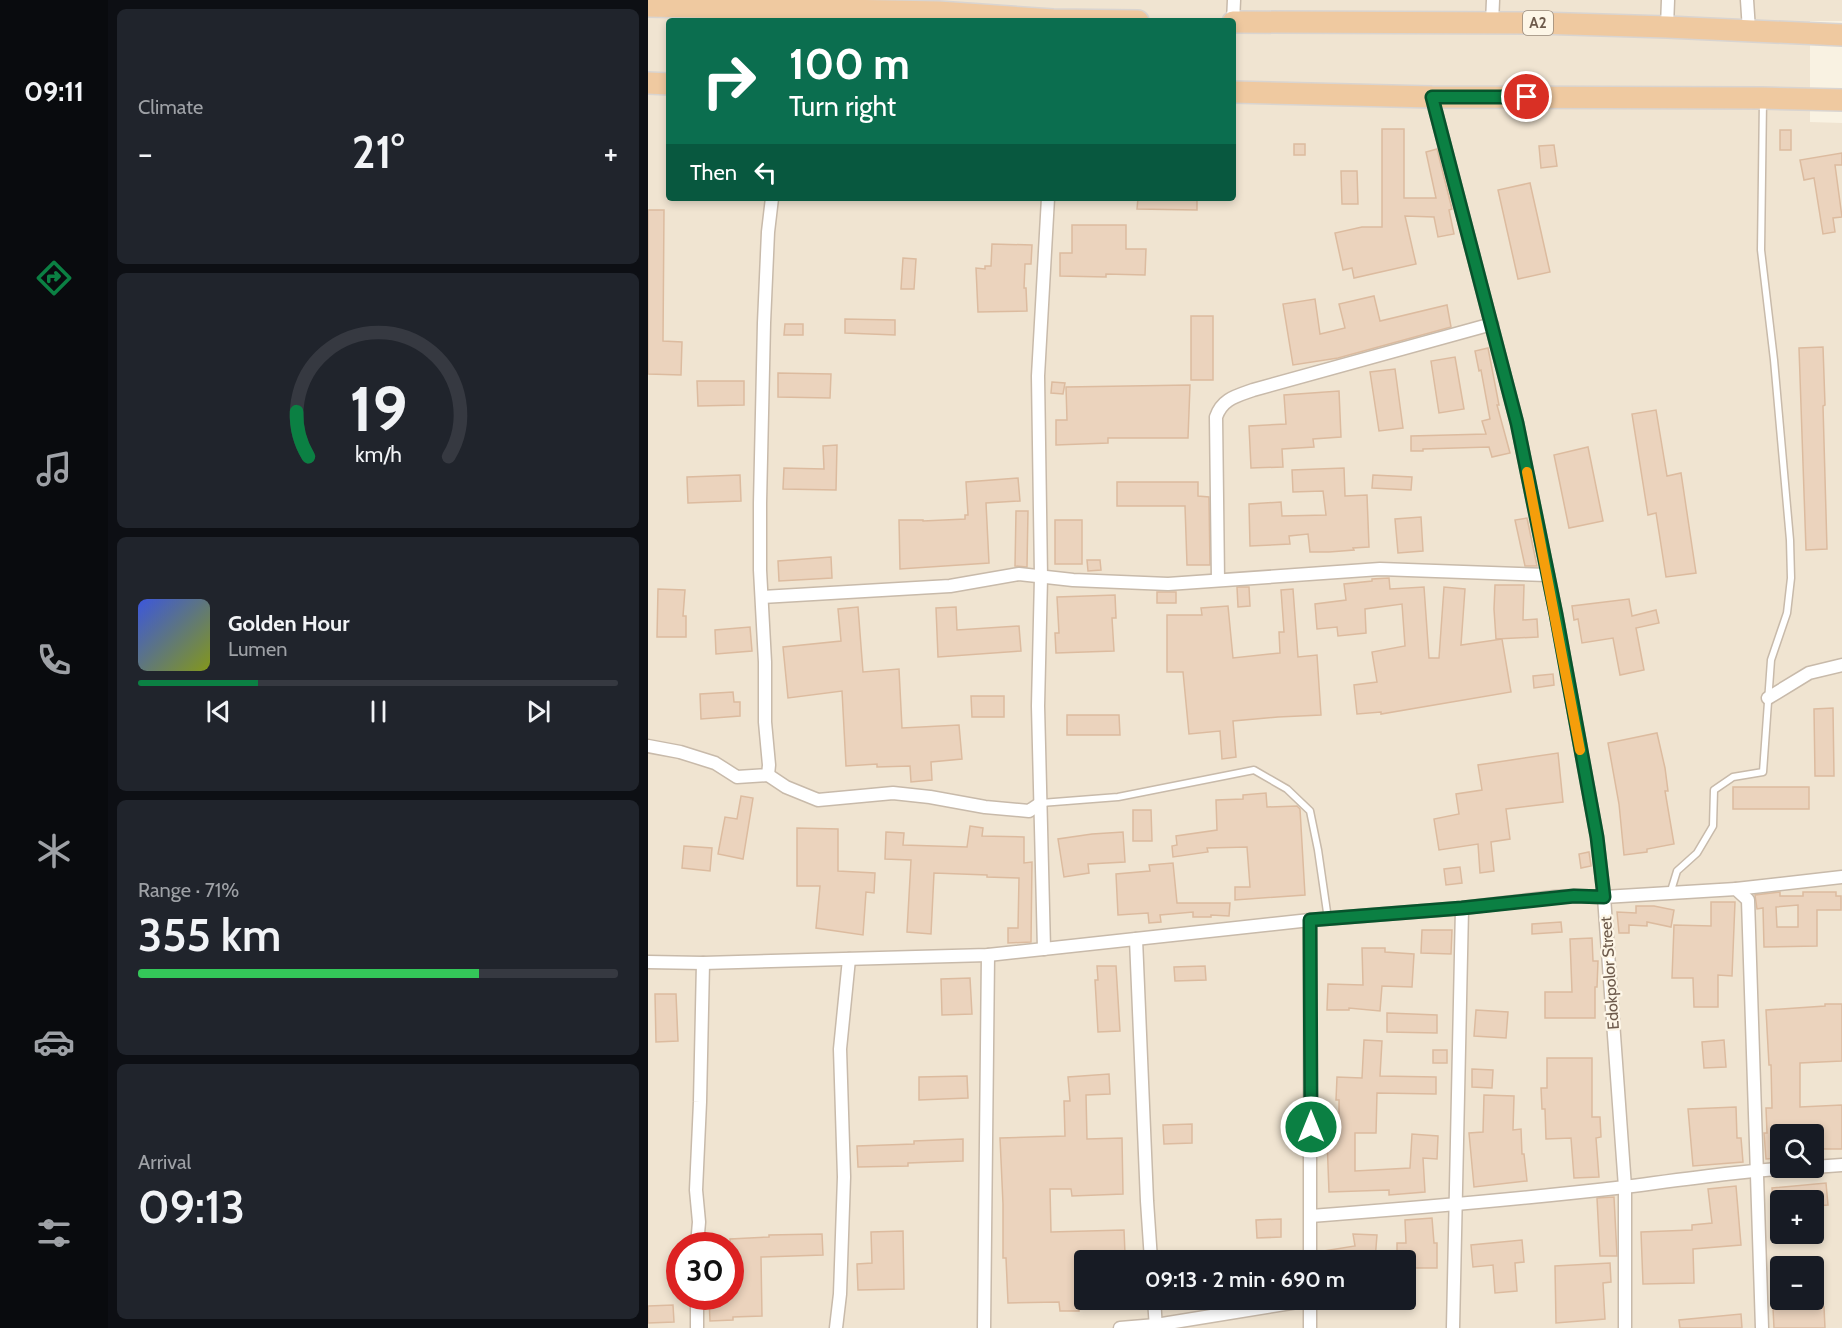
<!DOCTYPE html>
<html lang="en">
<head>
<meta charset="utf-8">
<style>
	:root { --surface:#171b24; --page:#20242c; --text:#f1f3f6; --muted:#9ea1a6; --line:#363941; --accent:#0b8043 }
	body { margin:0; font-family:Cabin,sans-serif; background:var(--page); color:var(--text); height:100vh; display:flex; flex-direction:column; font-size:22px; white-space:nowrap }
	* { box-sizing:border-box; margin:0 }
	p { font-size:20px; color:var(--muted) }
	.icon { flex:none; width:33px; height:33px; fill:none; stroke:currentColor; stroke-width:2; stroke-linecap:round; stroke-linejoin:round }
	.map { position:relative; flex:1; overflow:hidden }
	.panel { display:flex; flex-direction:column; gap:9px; padding:9px; background:#0d0f14; width:540px }
	.panel>* { flex:none }
	.top-card { position:absolute; left:18px; top:18px; width:570px; height:183px; border-radius:6px; box-shadow:0 3px 9px #0003; background:#0b6e4f; color:#fff; overflow:hidden }
	.tools { position:absolute; left:1122px; top:1124px; display:grid; gap:12px }
	.tools a { display:grid; place-items:center; width:54px; height:54px; border-radius:6px; background:var(--surface); box-shadow:0 3px 9px #0003; font-size:30px }
	.speed { position:absolute; left:18px; top:1232px; display:flex; gap:12px; font-size:30px; font-weight:700; text-align:center }
	.speed>* { display:grid; place-content:center; width:78px; height:78px; border-radius:50%; background:var(--surface); box-shadow:0 3px 9px #0003; line-height:1 }
	.speed .limit { border:9px solid #d22; background:#fff; color:#111 }
	.pin { position:absolute; display:grid; place-items:center; width:51px; height:51px; color:#fff; margin:-26px; border:3px solid #fff; border-radius:50%; box-shadow:0 2px 6px #0007 }
	.me { position:absolute; width:66px; margin:-33px; rotate:0deg; stroke-linejoin:round; filter:drop-shadow(0 0 4px #0008) }
	.turn { display:flex; align-items:center; gap:21px; height:126px; padding:0 24px; font-size:27px }
	.turn .icon { width:78px; height:78px; stroke-width:2.5 }
	.turn b { display:block; font-size:42px; line-height:51px }
	.then { display:flex; align-items:center; height:57px; padding:0 24px; background:#0003; gap:12px; font-size:22px }
	.big { font-size:45px; font-weight:600; line-height:1.1 }
	.panel .widget { flex:1; display:flex; flex-direction:column; justify-content:center; gap:9px; min-width:0; padding:0 21px; border-radius:9px; background:var(--page) }
	.panel .dial { align-items:center; gap:0 }
	.dial svg { height:156px; overflow:visible; fill:none; stroke:var(--line); stroke-width:7; stroke-linecap:round; text-anchor:middle }
	.dial text { fill:var(--text); stroke:none }
	.song { display:flex; align-items:center; gap:18px }
	.cover { width:72px; height:72px; border-radius:9px; background:linear-gradient(135deg,hsl(230 70% 55%),hsl(70 70% 35%)) }
	.played { height:6px; border-radius:3px; background:linear-gradient(90deg,var(--accent) 25%,var(--line) 25%) }
	.keys { display:flex; justify-content:space-around; direction:ltr }
	.heat { display:flex; justify-content:space-between; align-items:center; font-size:33px; direction:ltr }
	.charge { height:9px; border-radius:4px; background:linear-gradient(90deg,#34c759 71%,var(--line) 0) }
	.trip { position:absolute; left:426px; top:1250px; width:342px; height:60px; border-radius:6px; background:var(--surface); box-shadow:0 3px 9px #0003; font-weight:600; line-height:60px; text-align:center }
	main { display:flex; flex:1; min-height:0 }
	.menu { display:flex; flex-direction:column; width:108px; justify-content:space-around; align-items:center; background:#090b0e; color:var(--muted) }
	.menu .icon { width:42px; height:42px }
	.menu .current { color:var(--accent) }
	.menu b { font-size:27px; color:var(--text) }
	.map>svg:first-child { display:block }
	.residential { fill:#f0e4d1; fill-rule:evenodd }
	.building { fill:#ebd3bd; stroke:#dcbb9f; stroke-width:1.5; fill-rule:evenodd }
	.lines { fill:none; stroke-linecap:round; stroke-linejoin:round }
	.service-casing { stroke:#c8baaa; stroke-width:9 }
	.minor-casing { stroke:#c8baaa; stroke-width:15 }
	.trunk-casing { stroke:#d9d4d0; stroke-width:24 }
	.service { stroke:#fff; stroke-width:6 }
	.minor { stroke:#fff; stroke-width:12 }
	.trunk { stroke:#efc9a0; stroke-width:21 }
	.route-casing { stroke:#07532c; stroke-width:15 }
	.route { stroke:#0b8043; stroke-width:10 }
	.slow { stroke:#f59e0b; stroke-width:10 }
	.labels { text-anchor:middle; stroke-width:4.5; stroke-linejoin:round; paint-order:stroke }
	.shield { fill:#fdf6e7; stroke:#98897a; stroke-width:1.5 }
	.shield-label { font-size:15px; font-weight:bold; fill:#6d5a4b }
	.street-label { font-size:16px; fill:#6d5a4b; stroke:#fdf6e7 }
</style>
</head>
<body>
<main>
<nav class="menu">
<b>09:11</b>
<svg class="icon current" aria-label="directions" viewBox="0 0 24 24"><path d="M12 3l9 9-9 9-9-9zM9 14v-3h6M13 9l2 2-2 2"/></svg>
<svg class="icon" aria-label="music" viewBox="0 0 24 24"><path d="M9 18V5l10-2v13"/><circle cx="6" cy="18" r="3"/><circle cx="16" cy="16" r="3"/></svg>
<svg class="icon" aria-label="phone" viewBox="0 0 24 24"><path d="M5 4h4l2 5-3 2q2 4 5 5l2-3 5 2v4C11 20 4 13 5 4z"/></svg>
<svg class="icon" aria-label="climate" viewBox="0 0 24 24"><path d="M12 3v18M4 7l16 10M4 17L20 7"/></svg>
<svg class="icon" aria-label="car" viewBox="0 0 24 24"><path d="M5 17H2v-5l4-1 3-4h7l3 4 3 1v5h-3M9 17h6M6 11h13"/><circle cx="7" cy="17" r="2"/><circle cx="17" cy="17" r="2"/></svg>
<svg class="icon" aria-label="filters" viewBox="0 0 24 24"><path d="M4 7h16M4 17h16"/><circle cx="9" cy="7" r="2"/><circle cx="15" cy="17" r="2"/></svg>
</nav>
<section class="panel">
<div class="widget"><p>Climate</p>
<div class="heat"><a>−</a><b class="big">21°</b><a>+</a></div>
</div>
<div class="widget dial"><svg viewBox="0 0 100 80">
<path d="M14 69A42 42 0 1 1 86 69"/>
<path d="M14 69A42 42 0 0 1 8 46" stroke="#0b8043"/>
<text x="50" y="56" font-size="32" font-weight="700">19</text>
<text x="50" y="72" font-size="11">km/h</text>
</svg></div>
<div class="widget">
<div class="song"><i class="cover"></i><div><b>Golden Hour</b><p>Lumen</p></div></div>
<div class="played"></div>
<div class="keys"><svg class="icon" aria-label="previous" viewBox="0 0 24 24"><path d="M18 5L8 12l10 7zM5 5v14"/></svg><svg class="icon" aria-label="pause" viewBox="0 0 24 24"><path d="M8 5v14M16 5v14"/></svg><svg class="icon" aria-label="next" viewBox="0 0 24 24"><path d="M6 5l10 7-10 7zM19 5v14"/></svg></div>
</div>
<div class="widget"><p>Range · 71%</p><b class="big">355 km</b><div class="charge"></div></div>
<div class="widget"><p>Arrival</p><b class="big">09:13</b></div>
</section>
<div class="map">
<svg width="1194" height="1328" viewBox="0 0 1194 1328">
	<rect width="100%" height="100%" fill="#f9f2e2"/>
	<path class="residential" d="M0 0H1194V21H1162V122L1194 123V1328H0ZM21 21H585V198H21ZM1132 1134H1166V1167H1132ZM1132 1200H1166V1233H1132ZM32 1245H82V1296H32ZM436 1260H758V1299H436ZM1132 1266H1166V1299H1132Z"/>
	<g class="building">
		<path d="M734 129H756V198H788L778 152 789 149 804 209 801 210 806 234 790 237 786 217 757 216 768 264 706 278 704 268 695 270 687 233 714 227H734Z"/>
		<rect x="1132" y="130" width="11" height="20"/>
		<rect x="646" y="144" width="11" height="11"/>
		<path d="M906 145 909 166 893 168 891 146Z"/>
		<path d="M1194 153V165H1187L1194 217 1185 218 1187 232 1175 234 1166 178 1156 180 1152 160Z"/>
		<path d="M693 171H709L710 204H694Z"/>
		<path d="M882 183 902 272 870 279 850 190Z"/>
		<path d="M490 198H549V210L489 209Z"/>
		<path d="M0 210H16L15 341 34 342 33 375 0 374Z"/>
		<path d="M424 225H478V249H498L497 275 458 274V277L412 276V253H424Z"/>
		<path d="M344 244 384 245 383 264H377L376 288H378L379 311 330 312 328 268 337 269V266H343Z"/>
		<path d="M255 258 268 259 266 289H253Z"/>
		<path d="M726 296 732 321 799 305 803 327 690 358 645 365 635 304 667 299 672 334 697 328 691 304Z"/>
		<rect x="543" y="316" width="22" height="64"/>
		<path d="M197 319 247 320V335L197 333Z"/>
		<path d="M137 324H155V335H136Z"/>
		<path d="M1175 347 1177 405 1175 406 1179 549 1158 550 1151 348Z"/>
		<path d="M840 348 851 405H849L862 453 844 457 841 447 775 449V451H763V436L838 434 834 421 842 419 833 370 831 371 827 351Z"/>
		<path d="M807 357 816 409 791 413 783 361Z"/>
		<path d="M747 369 755 428 731 431 722 372Z"/>
		<path d="M130 373 183 374 182 398 130 397Z"/>
		<path d="M49 381H96V405L50 406Z"/>
		<path d="M404 382 417 383 415 394 403 393Z"/>
		<path d="M542 385 540 438H460V443L408 445V420H419L418 387Z"/>
		<path d="M691 391 693 437 665 439 666 447 634 449 635 467 603 468 601 426 638 424 636 395Z"/>
		<path d="M1008 410 1019 476 1033 473 1048 573 1018 577 1008 513 1000 515 984 414Z"/>
		<path d="M189 445 188 490 135 489 136 468 176 469 175 446Z"/>
		<path d="M940 447 955 521 921 528 906 455Z"/>
		<path d="M696 468 697 496 719 495 721 547 705 548 706 550 681 552H662L660 534 641 536 642 544 602 546 601 504 633 502 634 516 678 515 675 491 645 492 644 470Z"/>
		<path d="M92 475 93 501 40 503 39 477Z"/>
		<path d="M725 475 764 477 763 490 724 488Z"/>
		<path d="M370 478 372 501 338 503 341 563 252 569 251 520H275V521L317 519V515H320L318 482Z"/>
		<path d="M469 482H550V496L561 497 562 565H539L537 506H469Z"/>
		<path d="M368 511H380L379 567 367 566Z"/>
		<path d="M773 517 775 551 750 553 747 519Z"/>
		<path d="M879 518 889 566H877L867 520Z"/>
		<rect x="407" y="520" width="27" height="44"/>
		<path d="M183 557 184 578 131 581 130 561Z"/>
		<path d="M439 560H452L453 570 440 571Z"/>
		<path d="M741 578 742 589 776 587 781 658H791L796 587 817 589 813 645 854 639 863 692 733 714V712L709 714 706 685 729 682 724 652 757 646 754 604 717 609 718 633 690 636 689 627 669 629 667 604 698 600 696 584 724 581V579Z"/>
		<path d="M847 585H876L875 620 889 619 890 637 848 639 846 609Z"/>
		<path d="M589 587H601L602 606 590 607Z"/>
		<path d="M10 589 37 590 35 616H38V637H9Z"/>
		<path d="M645 589 650 657 669 655 673 715 630 717 585 721 588 757 574 759 572 731 541 734 535 672H519V615H554L553 608 580 606 585 658 632 653 631 632H636L633 590Z"/>
		<rect x="509" y="592" width="19" height="11"/>
		<path d="M467 595 468 618H464L466 651 408 653 407 633H411L409 597Z"/>
		<path d="M981 599 984 616 1008 610 1011 623 988 628 996 670 972 675 965 638 934 643 930 619 926 620 924 606Z"/>
		<path d="M210 607 215 672 251 669 254 728 311 725 314 759 283 762 284 780 263 782 262 766 229 767V764L198 766 194 691 140 698 135 647 193 641 190 609Z"/>
		<path d="M308 607 309 630 371 626 373 651 290 657 288 608Z"/>
		<path d="M102 627 104 651 68 654 67 630Z"/>
		<path d="M905 674 906 685 886 688 885 676Z"/>
		<path d="M85 692 86 702H92V716L53 719 52 694Z"/>
		<path d="M323 696H356V717H324Z"/>
		<path d="M1185 708 1186 776H1167L1166 709Z"/>
		<path d="M419 715H471L472 735H419Z"/>
		<path d="M1009 733 1017 768 1020 791H1017L1026 844 999 849V852L976 855 971 804 960 743Z"/>
		<path d="M910 753 915 802 858 809 862 839 843 842 846 871 832 873 830 844 791 850 786 819 811 814 808 794 834 790 830 765Z"/>
		<rect x="1085" y="787" width="76" height="22"/>
		<path d="M618 793 619 807 649 806 652 809 657 895 587 900V887H602L599 847 559 848 560 852 525 857 524 846 529 845 528 836 569 830 568 800 595 799V795Z"/>
		<path d="M93 796 105 798 95 859 70 854 77 817 89 819Z"/>
		<path d="M485 810H503L504 841H485Z"/>
		<path d="M322 826 335 828 334 836 376 837V863L384 862 383 942 360 943V928H370L371 878 339 877V875L286 873 283 934 259 932 263 860 237 859 238 832 256 833 255 845 319 847Z"/>
		<path d="M149 828 190 829V871L227 873 226 893 218 892 215 935 168 928 172 886H149Z"/>
		<path d="M475 832 477 862 440 864 441 873 416 877 410 839 444 834Z"/>
		<path d="M36 846 64 848 62 871 34 868Z"/>
		<path d="M941 852 943 866 933 868 931 854Z"/>
		<path d="M525 863 529 903H582L581 916 563 915V917H545V912L512 915 513 922 501 923 500 913 470 915 468 874 502 871 501 865Z"/>
		<path d="M812 867 814 883 798 885 796 869Z"/>
		<path d="M1132 892V896H1155V892H1188V896H1193V910H1169V946L1116 947 1115 908 1109 909 1107 895ZM1150 905V927H1129L1128 907Z"/>
		<path d="M1063 902H1087L1084 976 1070 975V1007H1046L1045 978H1024L1026 925 1063 926Z"/>
		<path d="M988 906H1006L1026 910 1023 927 999 922V926L981 925V933H971L969 912 988 913Z"/>
		<path d="M913 922 914 932 884 934V924Z"/>
		<path d="M774 930H804L803 954 773 953Z"/>
		<path d="M944 938 945 961H950L949 987H947V1018H897V992H924L922 939Z"/>
		<path d="M714 948H737V952L766 954 764 987 734 986 732 1011 701 1008V1010H679L680 984 715 985Z"/>
		<path d="M449 966H468L472 1031 450 1032 447 980H450Z"/>
		<path d="M557 966 558 980 527 981 526 967Z"/>
		<path d="M322 978 324 1014 294 1015 293 979Z"/>
		<path d="M7 994H28L30 1041 8 1042Z"/>
		<path d="M1177 1004H1194V1061L1152 1063V1107L1194 1105V1149H1166V1134H1132V1158L1118 1159 1116 1133H1119L1118 1108H1124L1123 1065H1121L1118 1010 1177 1006Z"/>
		<path d="M828 1010 860 1012 858 1038 826 1036Z"/>
		<path d="M739 1013 789 1015V1033L739 1032Z"/>
		<path d="M716 1040 734 1041 732 1076 788 1077V1094L729 1093 728 1133H707V1171L762 1168 764 1134 790 1136 789 1159 775 1158 777 1192 741 1195V1190L681 1192 679 1139H691V1100H688L689 1077 714 1078Z"/>
		<path d="M1076 1040 1078 1067 1056 1068 1054 1042Z"/>
		<rect x="785" y="1050" width="14" height="13"/>
		<path d="M899 1058H944V1117H952L953 1137 948 1138 951 1177 926 1178 923 1138 898 1139 897 1109H894L893 1088H899Z"/>
		<path d="M824 1069 845 1070 844 1088 824 1087Z"/>
		<path d="M461 1074 462 1094 438 1095 439 1139 474 1138 475 1194 424 1196 423 1189H402L403 1232 476 1230 477 1254 429 1255 431 1311H412L411 1302 360 1303 358 1258H355V1204L352 1138 417 1136 416 1101H422L420 1077Z"/>
		<path d="M319 1076 320 1098 271 1100V1077Z"/>
		<path d="M836 1095 866 1096 865 1130 873 1129 874 1154H876L879 1181 826 1187 821 1133 835 1132Z"/>
		<path d="M1088 1107 1089 1138H1093L1095 1162 1045 1166 1040 1109Z"/>
		<path d="M544 1124V1143L516 1144 515 1125Z"/>
		<path d="M315 1139V1161L260 1163V1166L210 1167 209 1146 266 1144V1141Z"/>
		<path d="M1178 1183 1180 1205 1166 1206V1200H1125L1124 1188Z"/>
		<path d="M1088 1186 1093 1245 1045 1249 1046 1283 995 1284 993 1232 1044 1230V1225L1064 1223 1060 1189Z"/>
		<path d="M966 1197 969 1256H952L949 1198Z"/>
		<path d="M784 1218 786 1243H789V1268H758V1260H749V1243H758L757 1220Z"/>
		<path d="M633 1219V1237L609 1238 608 1220Z"/>
		<path d="M255 1231 256 1289 210 1290 209 1264 224 1263 223 1232Z"/>
		<path d="M174 1234 175 1255 113 1257 114 1316 85 1317V1320L62 1321 61 1296H82V1239L121 1237V1235Z"/>
		<path d="M705 1234 729 1235 727 1260 670 1257V1252L707 1246Z"/>
		<path d="M874 1240 876 1262 867 1263 869 1291 847 1293 845 1265 825 1267 823 1245Z"/>
		<path d="M962 1263 963 1282 955 1283 957 1319 908 1323 907 1266Z"/>
		<path d="M25 1305 26 1322 0 1323V1306Z"/>
		<path d="M1176 1307 1177 1328H1126L1125 1308Z"/>
		<path d="M1093 1314 1094 1328H1032L1031 1320Z"/>
	</g>
	<g class="lines">
		<g class="service-casing">
			<g id="service">
				<path d="M393 803 470 797 606 770 639 789 662 811 670 850 680 919"/>
				<path d="M1022 894 1029 871 1049 853 1065 826 1066 790 1085 777 1115 772 1123 660 1139 613 1143 578 1142 540 1126 360 1113 250 1115 100"/>
			</g>
		</g>
		<g class="minor-casing">
			<g id="minor">
				<path d="M1099 0 1101 30"/>
				<path d="M585 22 586 0"/>
				<path d="M844 23 845 0"/>
				<path d="M1019 27 1020 0"/>
				<path d="M784 97 869 423 908 614 949 837 956 897 977 1187V1328"/>
				<path d="M570 580 568 417C574 399 588 396 605 390L844 324"/>
				<path d="M114 597 302 586 371 574 425 580 520 584 732 569 900 575"/>
				<path d="M1120 698 1161 673 1194 665"/>
				<path d="M0 746 32 752 67 763 89 777 120 775 121 765 117 722V662L112 570V503L116 323 120 232 124 198"/>
				<path d="M120 775 138 787 170 800 245 793 282 797 337 807 381 811 393 803"/>
				<path d="M1088 889 1194 877"/>
				<path d="M662 920V1260"/>
				<path d="M488 939 499 1201 503 1260"/>
				<path d="M396 949 390 706 393 577 390 376 400 198"/>
				<path d="M0 962 55 963 340 955 662 920 814 908 907 897 926 896 956 897 1088 889 1100 900 1114 1328"/>
				<path d="M1166 1167 1194 1165"/>
				<path d="M663 1216C768 1208 873 1199 977 1187 1038 1179 1098 1170 1160 1167"/>
				<path d="M49 1245 51 1222 48 1190 52 1102 55 963"/>
				<path d="M506 1299 508 1328"/>
				<path d="M49 1328V1296"/>
				<path d="M188 1328 192 1294 196 1177 192 1049 201 959"/>
				<path d="M336 1328 340 955"/>
				<path d="M472 1328 508 1325 662 1300"/>
				<path d="M662 1328V1299"/>
				<path d="M805 1328 814 908"/>
			</g>
		</g>
		<g class="trunk-casing">
			<g id="trunk">
				<path d="M0 6 290 12 405 20 490 21"/>
				<path d="M585 22 889 23 1019 27 1194 35"/>
				<path d="M0 83 21 84"/>
				<path d="M585 92 784 97 1115 98 1194 100"/>
			</g>
		</g>
		<use href="#service" class="service"/>
		<use href="#minor" class="minor"/>
		<use href="#trunk" class="trunk"/>
	</g>
	<g class="lines">
		<g class="route-casing">
			<path id="route" d="M663 1127 662 920 814 908 926 896 956 897 949 837 908 614 869 423 784 97H879"/>
		</g>
		<use href="#route" class="route"/>
		<path class="slow" d="M879 472 932 750"/>
	</g>
	<g class="labels">
		<rect class="shield" x="875" y="11" width="30" height="24" rx="4.5"/>
		<g class="shield-label">
			<text x="890" y="28">A2</text>
		</g>
		<g class="street-label">
			<text transform="translate(961 973) rotate(-94)" y="6">Edokpolor Street</text>
		</g>
	</g>
</svg>
<div class="tools">
<a><svg class="icon" aria-label="search" viewBox="0 0 24 24"><circle cx="10" cy="10" r="6"/><path d="M15 15l6 6"/></svg></a>
<a>+</a>
<a>−</a>
</div>
<div class="speed"><div class="limit">30</div></div>
<div class="pin" style="left:879px;top:97px;background:#d93025"><svg class="icon" aria-label="arrive" viewBox="0 0 24 24"><path d="M6 21V4h12l-3 4 3 4H6"/></svg></div>
<svg class="me" style="left:663px;top:1127px" viewBox="-20 -20 40 40"><circle r="17" fill="#0b8043" stroke="#fff" stroke-width="3"/><path d="M0-11L8 9 0 5-8 9z" fill="#fff"/></svg>
<div class="trip">09:13 · 2 min · 690 m</div>
<div class="top-card">
<div class="turn"><svg class="icon" aria-label="right" viewBox="0 0 24 24"><path d="M7 20v-9h11M14 6l5 5-5 5"/></svg><div><b>100 m</b>Turn right</div></div>
<div class="then">Then<svg class="icon" aria-label="left" viewBox="0 0 24 24"><path d="M17 20v-9H6M10 6l-5 5 5 5"/></svg></div>
</div>
</div>
</main>
</body>
</html>
